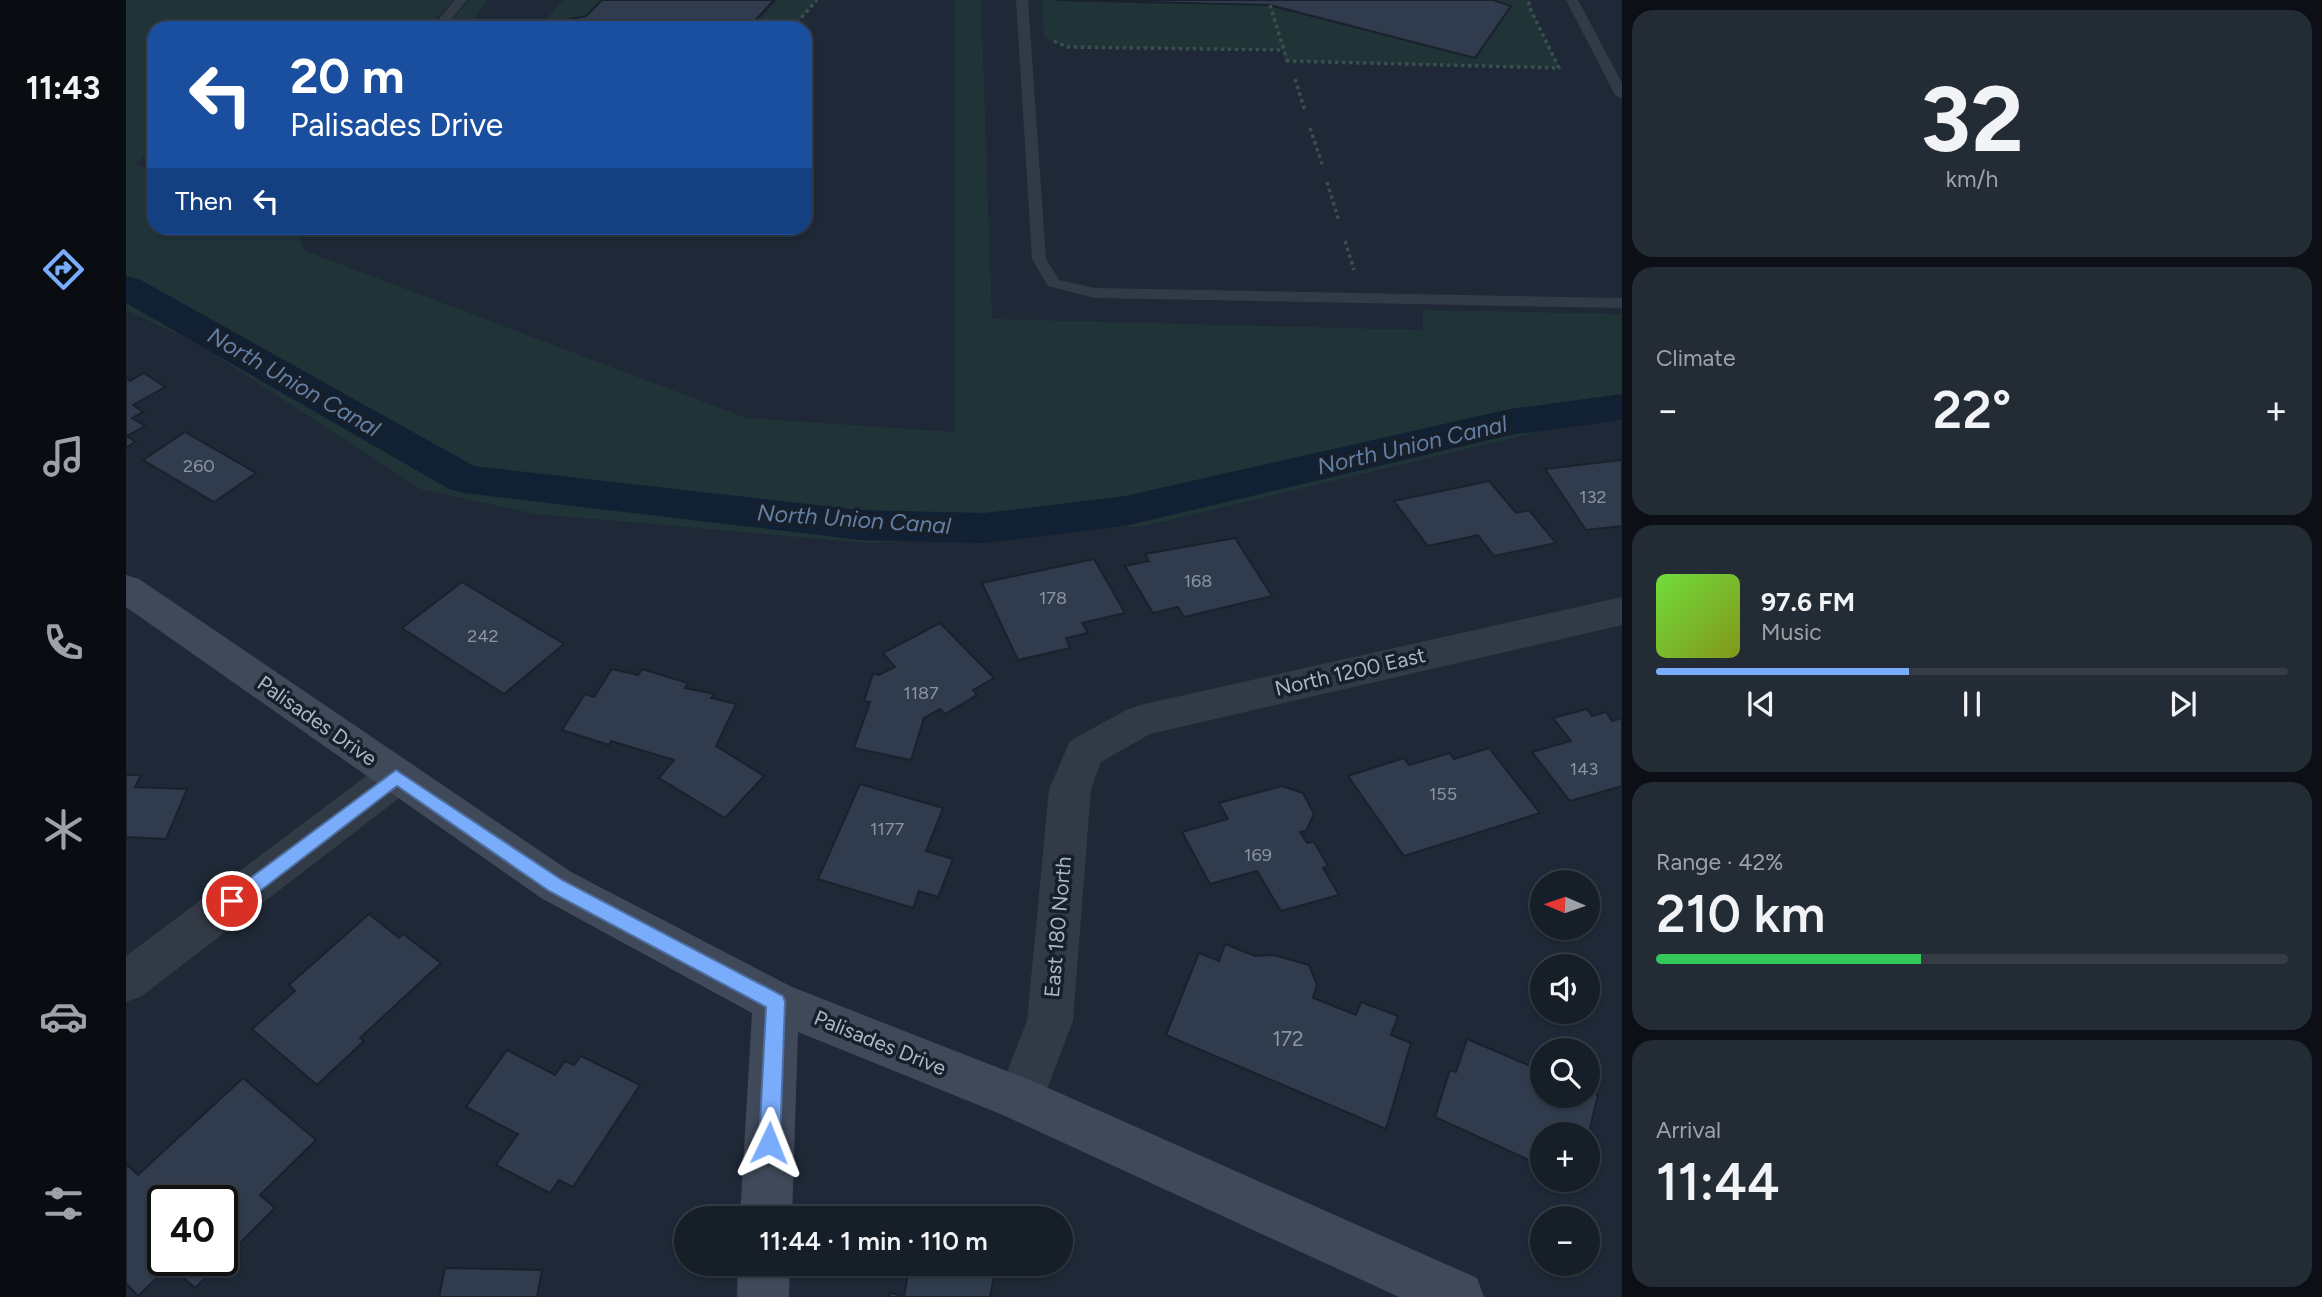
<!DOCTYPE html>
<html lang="en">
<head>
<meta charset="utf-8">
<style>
	:root { --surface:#161e28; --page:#232b34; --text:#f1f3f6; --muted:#9ea2a8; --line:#353c45; --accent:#79acfb }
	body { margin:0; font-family:Figtree,sans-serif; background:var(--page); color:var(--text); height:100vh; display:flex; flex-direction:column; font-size:26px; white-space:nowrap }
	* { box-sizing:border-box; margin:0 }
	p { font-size:23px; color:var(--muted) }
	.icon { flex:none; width:38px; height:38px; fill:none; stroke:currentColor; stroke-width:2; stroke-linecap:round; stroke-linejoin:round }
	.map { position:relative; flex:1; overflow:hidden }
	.details { display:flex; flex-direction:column; gap:10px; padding:10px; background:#0c1016; width:700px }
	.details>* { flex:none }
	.guide { position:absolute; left:21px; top:21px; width:665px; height:214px; border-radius:21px; box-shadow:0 2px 5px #0004,0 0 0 2px var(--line); background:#1a4fa0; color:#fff; overflow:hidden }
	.needle { width:46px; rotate:272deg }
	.fabs { position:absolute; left:1404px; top:870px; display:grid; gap:14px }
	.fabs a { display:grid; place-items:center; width:70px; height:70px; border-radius:50%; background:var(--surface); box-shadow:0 2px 5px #0004,0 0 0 2px var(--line); font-size:35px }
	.speed { position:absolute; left:21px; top:1185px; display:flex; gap:14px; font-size:35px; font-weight:700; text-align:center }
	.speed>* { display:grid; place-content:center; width:91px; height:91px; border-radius:50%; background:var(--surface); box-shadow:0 2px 5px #0004,0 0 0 2px var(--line); line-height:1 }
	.speed .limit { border:4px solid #111; border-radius:10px; background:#fff; color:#111 }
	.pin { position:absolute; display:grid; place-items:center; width:60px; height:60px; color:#fff; margin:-30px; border:4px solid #fff; border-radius:50%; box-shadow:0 2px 7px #0007 }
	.me { position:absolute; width:77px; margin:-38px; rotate:2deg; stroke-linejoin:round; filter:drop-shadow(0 0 5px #0008) }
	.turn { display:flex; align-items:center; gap:24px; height:147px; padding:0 28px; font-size:32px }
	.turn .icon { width:91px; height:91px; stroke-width:2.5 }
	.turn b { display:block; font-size:49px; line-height:60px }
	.then { display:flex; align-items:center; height:66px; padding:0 28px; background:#0003; gap:14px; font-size:26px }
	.big { font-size:52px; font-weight:600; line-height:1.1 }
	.details .widget { flex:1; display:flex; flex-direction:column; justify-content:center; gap:10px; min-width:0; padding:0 24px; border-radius:21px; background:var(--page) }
	.details .dial { align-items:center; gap:0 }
	.dial b { font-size:91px; line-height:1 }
	.song { display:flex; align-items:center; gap:21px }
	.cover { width:84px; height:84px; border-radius:10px; background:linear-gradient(135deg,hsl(100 70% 55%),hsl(70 70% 35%)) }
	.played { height:7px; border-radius:4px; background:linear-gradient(90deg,var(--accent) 40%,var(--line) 40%) }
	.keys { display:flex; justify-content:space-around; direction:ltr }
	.heat { display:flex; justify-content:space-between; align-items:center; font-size:38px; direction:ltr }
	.charge { height:10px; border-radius:5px; background:linear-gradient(90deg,#34c759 42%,var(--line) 0) }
	.trip { position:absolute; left:548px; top:1206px; width:399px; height:70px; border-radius:35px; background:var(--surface); box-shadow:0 2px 5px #0004,0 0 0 2px var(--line); font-weight:600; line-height:70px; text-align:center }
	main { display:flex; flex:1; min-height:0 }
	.tabs { display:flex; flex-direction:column; width:126px; justify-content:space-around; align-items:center; background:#090c10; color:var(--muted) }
	.tabs .icon { width:49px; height:49px }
	.tabs .active { color:var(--accent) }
	.tabs b { font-size:32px; color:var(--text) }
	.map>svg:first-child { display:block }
	.green { fill:#203437 }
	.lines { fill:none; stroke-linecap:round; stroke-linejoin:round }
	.canal { fill:#122033; fill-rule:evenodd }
	.building { fill:#303c4d; stroke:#19212d; stroke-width:2; fill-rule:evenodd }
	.path { stroke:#394e4f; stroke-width:3.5; stroke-dasharray:3.5 3.5; stroke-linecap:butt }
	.lane { fill:#323a46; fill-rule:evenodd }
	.street { fill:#323a46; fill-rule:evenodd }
	.secondary { fill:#3f495a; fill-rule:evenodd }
	.route { fill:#79acfb; stroke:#4f70a3; stroke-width:2 }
	.labels { text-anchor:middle; stroke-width:7; stroke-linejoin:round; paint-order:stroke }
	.number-label { font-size:18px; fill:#8a95a4 }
	.street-label { font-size:21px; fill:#abb5c4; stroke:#171f2b }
	.near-number-label { font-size:21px; fill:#8a95a4 }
	.water-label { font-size:23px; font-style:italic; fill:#637fa4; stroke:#171f2b }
</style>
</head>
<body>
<main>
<nav class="tabs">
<b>11:43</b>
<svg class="icon active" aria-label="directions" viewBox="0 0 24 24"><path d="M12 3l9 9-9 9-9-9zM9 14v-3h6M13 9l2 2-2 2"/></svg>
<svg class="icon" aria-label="music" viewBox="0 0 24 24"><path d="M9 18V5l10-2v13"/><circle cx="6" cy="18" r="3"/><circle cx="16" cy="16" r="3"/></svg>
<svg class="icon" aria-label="phone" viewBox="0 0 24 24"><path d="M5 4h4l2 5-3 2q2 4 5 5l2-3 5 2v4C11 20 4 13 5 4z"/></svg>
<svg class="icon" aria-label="climate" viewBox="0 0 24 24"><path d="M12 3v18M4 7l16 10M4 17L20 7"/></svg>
<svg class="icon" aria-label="car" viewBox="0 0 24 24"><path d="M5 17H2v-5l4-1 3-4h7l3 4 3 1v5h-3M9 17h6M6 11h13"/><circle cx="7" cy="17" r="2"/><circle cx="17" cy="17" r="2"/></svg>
<svg class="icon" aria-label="filters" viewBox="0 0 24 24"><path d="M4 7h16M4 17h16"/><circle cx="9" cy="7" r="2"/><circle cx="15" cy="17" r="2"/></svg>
</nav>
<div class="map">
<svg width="1496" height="1297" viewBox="0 0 1496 1297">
	<rect width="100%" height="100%" fill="#1e2836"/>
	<g class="green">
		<path d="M0 0H327L302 28H28V150L8 164 28 170V228H172L170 230 177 250 620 418 828 432 829 0H855L866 319 1297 330V310L1496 314V421H1457L1019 526 743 543 410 514 294 489 72 344 0 310Z"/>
		<path d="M343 0H362L348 18 395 25 421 18 437 0H476L460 16 401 28H319Z"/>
		<path d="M651 0H691L666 28H626Z"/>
		<path d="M916 0 1133 4 1349 58 1384 7 1367 0H1403V6L1433 68 1160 61 1156 50 941 47 918 37Z"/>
	</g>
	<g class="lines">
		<path class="canal" d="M0 276 13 279 348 466 734 510 858 513 999 496 1384 409 1496 394V420L1384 435 999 526 858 543 734 540 338 493 323 489 0 303Z"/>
	</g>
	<g class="building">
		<path d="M476 0H648L622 28H399L460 16Z"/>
		<path d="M930 0H1367L1385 6 1349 58 1144 5Z"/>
		<path d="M18 373 39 387 7 405 17 412 6 418 19 426 1 436 9 442 0 448V378L4 381Z"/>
		<path d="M59 432 130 473 88 502 17 460Z"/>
		<path d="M1496 460V526L1460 530 1419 469Z"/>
		<path d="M1363 481 1390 513 1403 510 1430 543 1368 556 1352 535 1302 546 1268 501Z"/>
		<path d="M1109 538 1146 596 1058 617 1052 607 1027 613 999 566 1023 561 1019 554Z"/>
		<path d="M968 559 999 613 956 623 962 633 940 638 944 648 892 660 856 583Z"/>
		<path d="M336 582 438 644 378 694 276 628Z"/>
		<path d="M814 623 868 678 847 690 851 695 819 714 814 709 798 718 785 760 728 748 744 702 738 701 747 674 753 675 769 667 757 653Z"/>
		<path d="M486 669 512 675 516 669 562 683 559 688 588 694 585 698 610 704 590 746 638 776 599 818 533 778 548 760 485 741 483 745 436 730 459 694 468 697Z"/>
		<path d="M1461 709 1466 716 1480 712 1486 721 1496 718V786L1444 801 1406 752 1445 741 1427 718Z"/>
		<path d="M1363 748 1414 813 1278 856 1222 776 1278 758 1283 765 1324 753 1328 759Z"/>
		<path d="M0 775H15L9 787 61 789 40 839 0 837Z"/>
		<path d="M734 784 817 808 800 851 827 859 812 897 793 891 787 908 692 879Z"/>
		<path d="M1156 786 1177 793 1188 814 1180 831 1174 832 1181 843 1188 842 1202 866 1197 868 1213 895 1155 911 1131 871 1084 884 1056 832 1102 819 1093 803Z"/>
		<path d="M243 914 273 938 277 934 315 963 234 1038 238 1041 191 1085 126 1029 169 991 163 985Z"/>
		<path d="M1099 944 1129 956 1148 955 1183 965 1191 985 1187 998 1230 1015 1235 1002 1272 1016 1265 1035 1285 1043 1260 1129 1040 1035 1073 953 1093 961Z"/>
		<path d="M1341 1039 1416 1071V1096H1461V1091L1472 1095 1461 1140V1134H1416V1166L1309 1117 1324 1070 1330 1072Z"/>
		<path d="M381 1050 429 1075 439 1061 448 1065 455 1056 514 1085 447 1187 433 1180 424 1193 370 1165 392 1134 340 1107Z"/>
		<path d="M117 1078 190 1140 134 1195 149 1208 69 1288 44 1265 12 1296 0 1283V1164L12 1175ZM37 1200H96V1260H37Z"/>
		<path d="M784 1264H870L864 1297H763L764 1293 778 1296Z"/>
		<path d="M319 1268 416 1270 411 1297H313Z"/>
	</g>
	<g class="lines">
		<g class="path">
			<path d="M1144 5 1162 63"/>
			<path d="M666 28 691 0"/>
			<path d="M928 41 941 47 1157 50"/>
			<path d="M1160 61 1433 68 1403 6V0"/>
			<path d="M1169 79 1179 111"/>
			<path d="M1184 128 1196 164"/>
			<path d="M1201 182 1213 221"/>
			<path d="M1219 241 1228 270"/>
		</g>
		<g class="lane">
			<path d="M329 0H341L318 28H305Z"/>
			<path d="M890 0H902L920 259 933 280 969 288 1496 298V308L969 298 922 286 906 259Z"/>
			<path d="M1440 0H1452L1496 83V99L1489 95Z"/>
		</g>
		<g class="street">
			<path d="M1496 597V625L1024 734 975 762 965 789 947 1021 911 1115 894 1122 877 1115 870 1099 901 1021 923 789 944 741 1000 710 1014 705Z"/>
			<path d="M270 760 285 765 291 777 285 789 16 996 0 1002V956L255 765Z"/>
		</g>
		<g class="secondary">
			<path d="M0 575 13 579 445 872 666 987 911 1083 1351 1278 1358 1297H1273L877 1115 672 1032 666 1218H614L626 1013 415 898 0 607Z"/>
			<path d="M612 1264H664L663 1297H611Z"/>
		</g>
	</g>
	<path class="route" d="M270 770 436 880 657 996 659 1002 654 1143 651 1150 643 1153 636 1150 633 1143 640 1007 423 891 271 786 113 907 106 909 100 907 97 901 100 896Z"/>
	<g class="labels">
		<g class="number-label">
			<text x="73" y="472">260</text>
			<text x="1467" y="503">132</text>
			<text x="1072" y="587">168</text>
			<text x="927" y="604">178</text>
			<text x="357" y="642">242</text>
			<text x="795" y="699">1187</text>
			<text x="1458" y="775">143</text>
			<text x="1317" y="800">155</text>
			<text x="761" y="835">1177</text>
			<text x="1132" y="861">169</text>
		</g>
		<g class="street-label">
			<text transform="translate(1224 672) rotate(-13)" y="7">North 1200 East</text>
			<text transform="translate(191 721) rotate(35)" y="7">Palisades Drive</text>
			<text transform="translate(932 927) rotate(-85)" y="7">East 180 North</text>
			<text transform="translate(754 1043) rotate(22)" y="7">Palisades Drive</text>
		</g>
		<g class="near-number-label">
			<text x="1162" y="1046">172</text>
		</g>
		<g class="water-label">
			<text transform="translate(168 382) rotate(30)" y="8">North Union Canal</text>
			<text transform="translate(1286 445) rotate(-13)" y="8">North Union Canal</text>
			<text transform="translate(728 519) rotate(4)" y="8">North Union Canal</text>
		</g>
	</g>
</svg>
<div class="fabs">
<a><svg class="needle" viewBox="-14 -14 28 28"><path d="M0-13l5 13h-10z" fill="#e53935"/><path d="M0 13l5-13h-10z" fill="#9ea2a8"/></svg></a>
<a><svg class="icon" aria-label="sound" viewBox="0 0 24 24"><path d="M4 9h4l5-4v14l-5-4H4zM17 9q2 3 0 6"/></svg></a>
<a><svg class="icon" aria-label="search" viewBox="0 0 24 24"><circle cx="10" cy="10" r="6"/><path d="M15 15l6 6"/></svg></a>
<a>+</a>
<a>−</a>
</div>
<div class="speed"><div class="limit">40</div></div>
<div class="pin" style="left:106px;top:901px;background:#d93025"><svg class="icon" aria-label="arrive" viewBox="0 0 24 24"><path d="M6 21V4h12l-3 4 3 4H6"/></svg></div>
<svg class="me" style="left:643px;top:1143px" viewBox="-20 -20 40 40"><path d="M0-17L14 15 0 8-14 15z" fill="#79acfb" stroke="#fff" stroke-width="4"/></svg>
<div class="trip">11:44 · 1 min · 110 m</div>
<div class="guide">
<div class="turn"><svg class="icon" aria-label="left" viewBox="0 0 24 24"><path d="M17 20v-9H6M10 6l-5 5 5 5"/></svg><div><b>20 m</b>Palisades Drive</div></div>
<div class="then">Then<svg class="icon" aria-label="left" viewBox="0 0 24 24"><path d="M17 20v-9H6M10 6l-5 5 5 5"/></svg></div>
</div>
</div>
<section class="details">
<div class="widget dial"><b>32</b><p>km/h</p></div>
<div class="widget"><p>Climate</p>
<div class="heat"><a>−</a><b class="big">22°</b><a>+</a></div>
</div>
<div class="widget">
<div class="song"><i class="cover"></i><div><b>97.6 FM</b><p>Music</p></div></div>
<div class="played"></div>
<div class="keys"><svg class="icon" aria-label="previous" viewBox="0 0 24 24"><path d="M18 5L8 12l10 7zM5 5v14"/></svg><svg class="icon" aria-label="pause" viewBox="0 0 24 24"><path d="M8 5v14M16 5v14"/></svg><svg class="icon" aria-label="next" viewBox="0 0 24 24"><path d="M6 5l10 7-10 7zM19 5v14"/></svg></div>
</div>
<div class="widget"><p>Range · 42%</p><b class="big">210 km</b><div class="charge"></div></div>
<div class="widget"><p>Arrival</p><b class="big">11:44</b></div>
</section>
</main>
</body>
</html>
